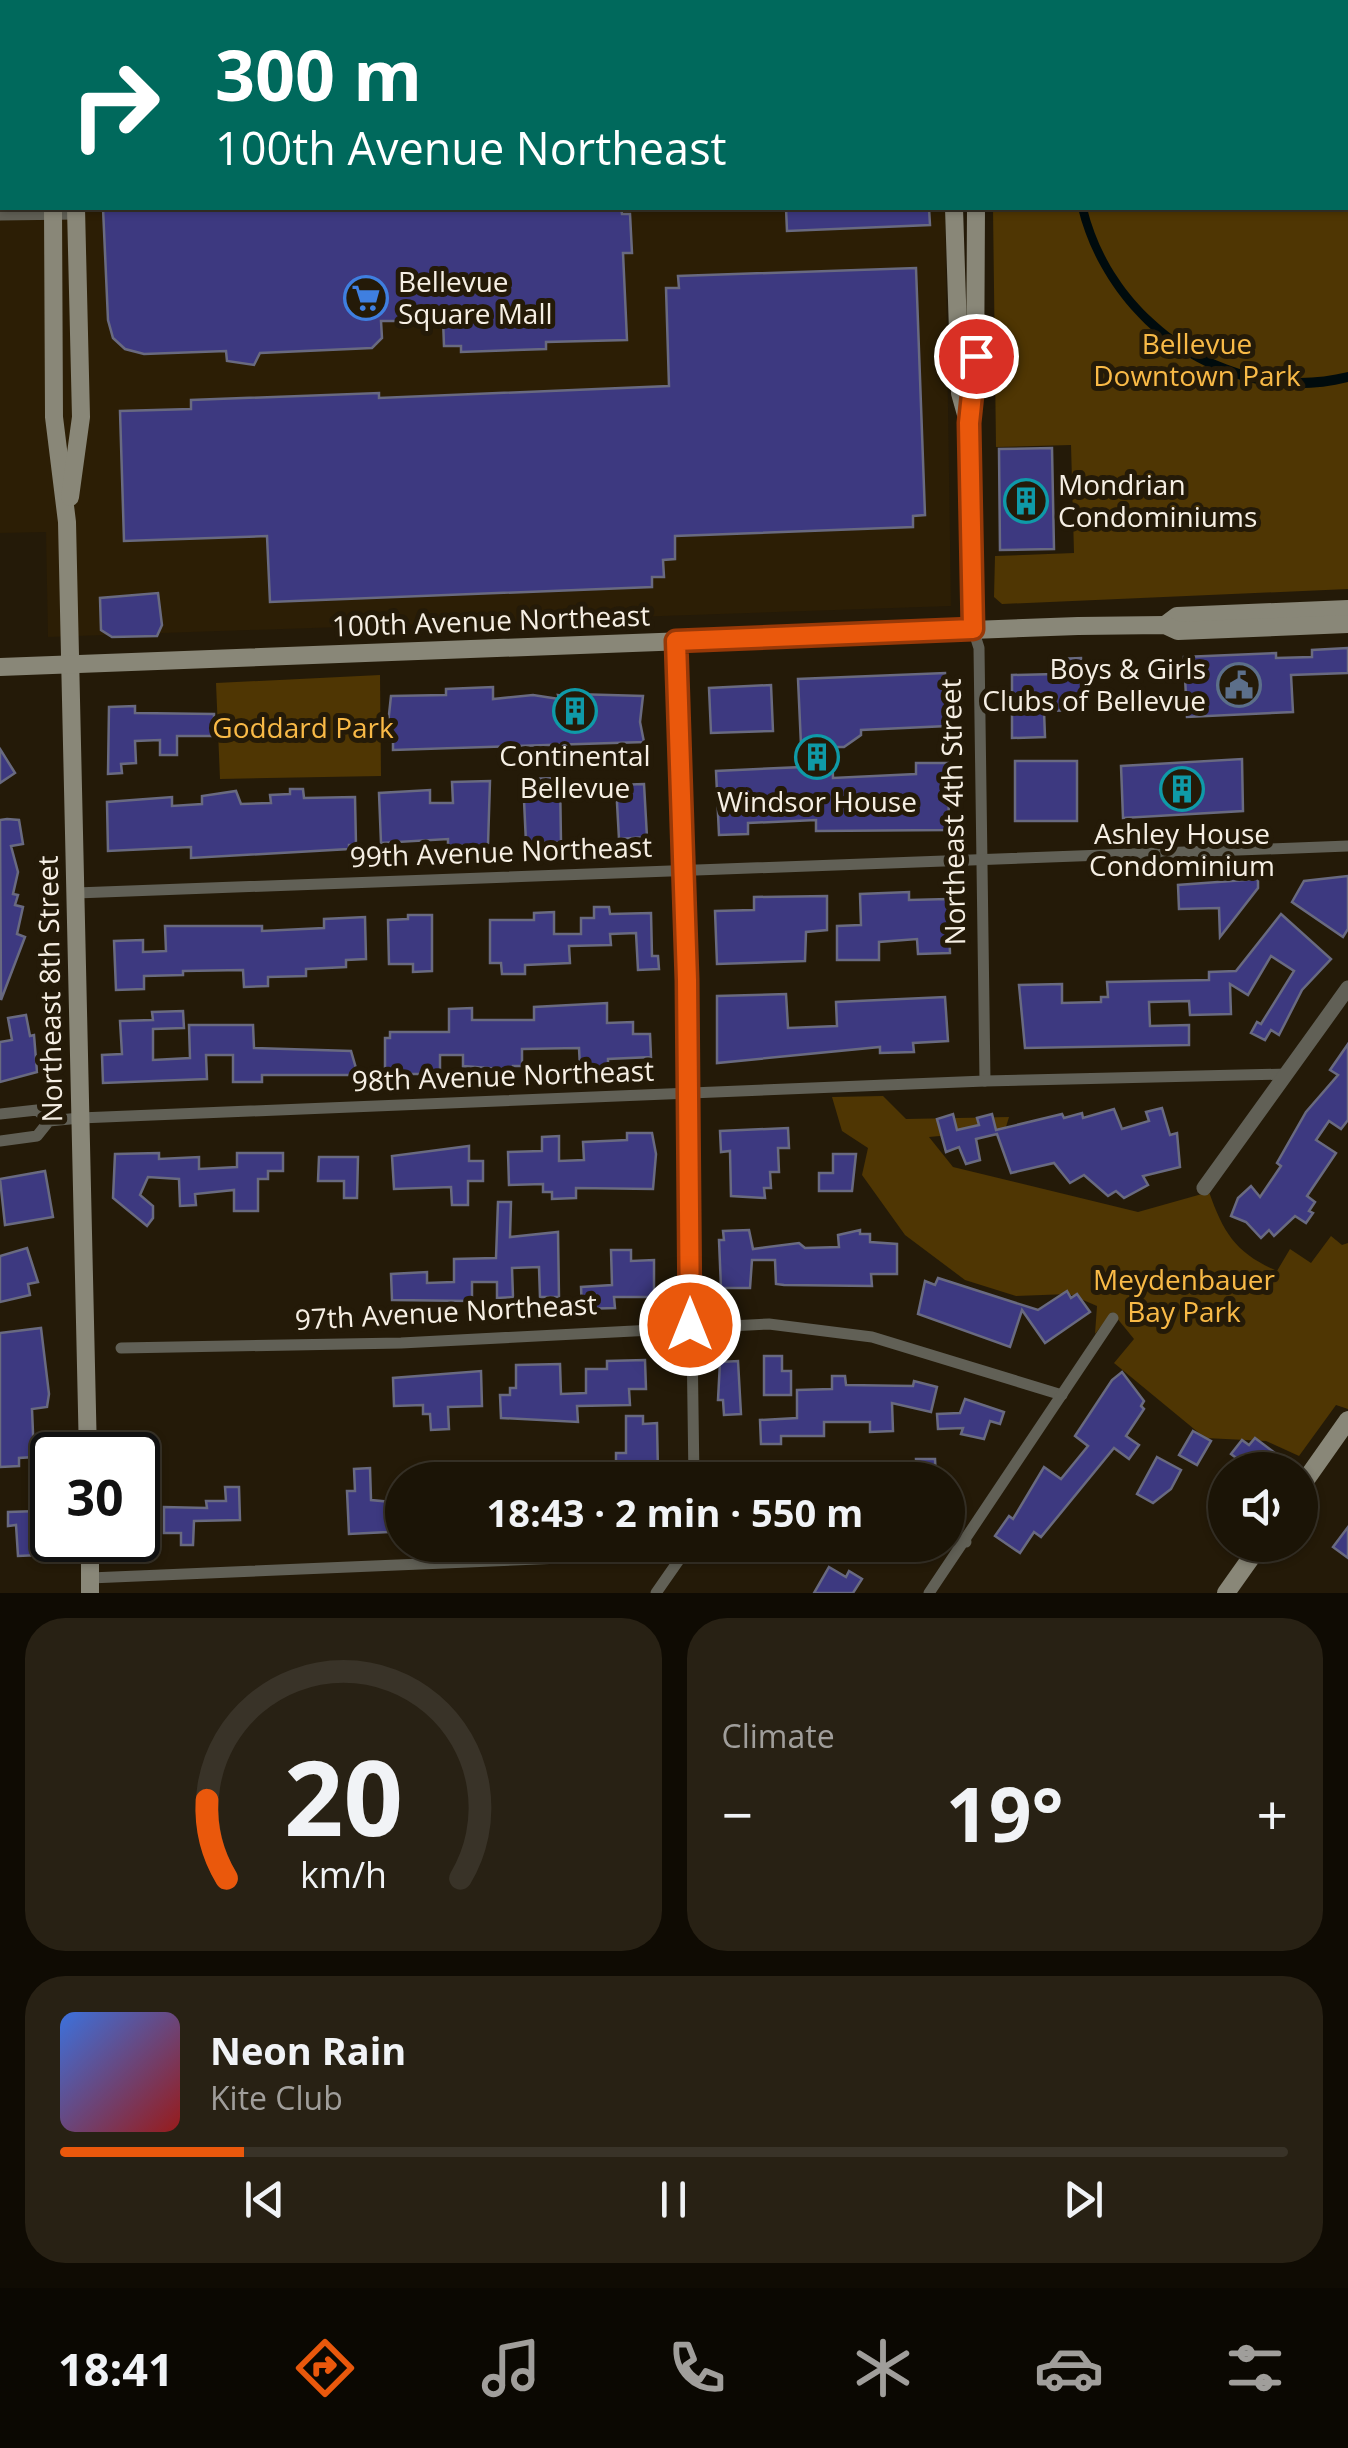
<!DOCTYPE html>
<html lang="en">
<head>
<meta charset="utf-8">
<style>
	:root { --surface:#1b1406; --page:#282114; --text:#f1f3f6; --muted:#a09e9b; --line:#393328; --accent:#ea580c }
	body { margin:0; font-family:"Open Sans",sans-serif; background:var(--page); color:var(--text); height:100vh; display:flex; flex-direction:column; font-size:38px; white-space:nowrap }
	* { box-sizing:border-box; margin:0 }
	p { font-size:32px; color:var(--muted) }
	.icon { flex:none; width:55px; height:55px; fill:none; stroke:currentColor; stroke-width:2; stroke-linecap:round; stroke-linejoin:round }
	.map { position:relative; height:1593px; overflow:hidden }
	.side { display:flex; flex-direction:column; gap:25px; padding:25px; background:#0f0b03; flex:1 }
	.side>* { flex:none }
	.banner { position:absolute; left:0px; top:0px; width:1350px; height:210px; box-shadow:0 2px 8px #0004,0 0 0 2px var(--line); background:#00695c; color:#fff; overflow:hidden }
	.tools { position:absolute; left:1208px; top:1452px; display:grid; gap:20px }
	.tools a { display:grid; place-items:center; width:110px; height:110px; border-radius:50%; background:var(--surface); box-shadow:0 2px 8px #0004,0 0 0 2px var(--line); font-size:50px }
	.speed { position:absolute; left:30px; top:1432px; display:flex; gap:20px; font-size:50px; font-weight:700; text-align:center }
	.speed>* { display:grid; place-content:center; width:130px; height:130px; border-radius:50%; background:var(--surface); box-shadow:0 2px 8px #0004,0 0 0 2px var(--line); line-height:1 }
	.speed .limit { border:5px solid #111; border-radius:15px; background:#fff; color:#111 }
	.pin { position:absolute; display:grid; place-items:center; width:85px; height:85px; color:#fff; margin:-42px; border:5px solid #fff; border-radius:50%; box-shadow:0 2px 10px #0007 }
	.me { position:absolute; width:110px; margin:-55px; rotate:0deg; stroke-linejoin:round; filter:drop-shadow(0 0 8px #0008) }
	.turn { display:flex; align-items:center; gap:35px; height:210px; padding:0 50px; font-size:45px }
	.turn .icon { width:130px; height:130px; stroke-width:2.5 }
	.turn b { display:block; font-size:70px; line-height:85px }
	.big { font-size:75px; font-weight:700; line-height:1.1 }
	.side .widget { flex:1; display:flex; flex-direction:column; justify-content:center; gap:15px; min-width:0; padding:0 35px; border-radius:40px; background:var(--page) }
	.side .dial { align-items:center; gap:0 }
	.dial svg { height:260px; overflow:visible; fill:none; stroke:var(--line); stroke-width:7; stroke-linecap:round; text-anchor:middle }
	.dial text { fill:var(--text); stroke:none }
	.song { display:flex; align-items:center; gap:30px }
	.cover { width:120px; height:120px; border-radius:15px; background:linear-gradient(135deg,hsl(220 70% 55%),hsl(0 70% 35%)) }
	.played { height:10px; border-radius:5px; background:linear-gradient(90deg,var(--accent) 15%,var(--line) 15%) }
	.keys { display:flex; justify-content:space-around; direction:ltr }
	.heat { display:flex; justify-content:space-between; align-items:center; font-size:55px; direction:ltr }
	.side .tiles { flex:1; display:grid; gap:25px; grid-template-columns:1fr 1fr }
	.widget:last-child { grid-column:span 2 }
	.trip { position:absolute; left:385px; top:1462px; width:580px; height:100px; border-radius:50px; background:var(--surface); box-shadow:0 2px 8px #0004,0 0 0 2px var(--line); font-weight:700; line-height:100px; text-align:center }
	.tabs { display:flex; height:160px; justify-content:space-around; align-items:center; background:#0b0802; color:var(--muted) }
	.tabs .icon { width:70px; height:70px }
	.tabs .current { color:var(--accent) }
	.tabs b { font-size:45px; color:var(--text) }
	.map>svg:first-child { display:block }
	.built { fill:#2c1e05 }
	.green { fill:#4f3603 }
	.water { fill:#000b0d }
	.building { fill:#3d3980; stroke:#696a80; stroke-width:2.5 }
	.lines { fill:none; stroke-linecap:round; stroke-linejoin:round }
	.minor { stroke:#616056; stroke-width:11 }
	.tertiary { stroke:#616056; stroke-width:15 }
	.secondary { stroke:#898778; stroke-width:18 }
	.route-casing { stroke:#983908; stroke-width:25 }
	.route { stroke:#ea580c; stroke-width:18 }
	.labels { text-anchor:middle; stroke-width:10; stroke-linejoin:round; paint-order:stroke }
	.poi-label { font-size:28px; fill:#f6efe4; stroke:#241a08 }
	.park-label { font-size:28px; fill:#f9ba47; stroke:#241a08 }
	.street-label { font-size:28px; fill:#f6efe4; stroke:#241a08 }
</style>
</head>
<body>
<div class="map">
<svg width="1348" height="1593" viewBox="0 0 1348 1593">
	<rect width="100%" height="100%" fill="#241a08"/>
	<path class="built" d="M0 0H942L2 2V208H945L951 606 48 637 46 532 0 533Z"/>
	<g class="green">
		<path d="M987 0H1348V589L1002 604 994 597 995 556 1074 553 1071 445 996 447 993 208H1348V2Z"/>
		<path d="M380 675 381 776 220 779 216 683Z"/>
		<path d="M883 1096 906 1119 1009 1117 1005 1130 929 1137 953 1167 1138 1212 1209 1192C1224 1234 1236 1253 1277 1271L1290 1249 1311 1263 1331 1236 1342 1245 1348 1243V1409L1336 1405 1299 1456 1266 1441 1205 1438 1114 1363 1134 1339 1112 1312 1095 1334 1097 1306 1069 1294 1016 1296 965 1280 905 1235 862 1175 868 1148 842 1131 832 1097Z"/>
	</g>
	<path class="water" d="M1078 208H1087C1114 320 1232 401 1348 372V382C1226 413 1106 324 1078 208Z"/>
	<g class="building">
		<path d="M103 208H621L622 214H630L632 253H623L627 340 546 342V349L461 352V346H444L443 319 396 321H381L382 338 372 348 260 353 254 365 227 361 226 351 144 354 125 349 113 338 108 320Z"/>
		<path d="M786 208H929L930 225 787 231Z"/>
		<path d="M916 268 925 515 913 516V527L675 536V559L663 560 664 577H652V587L270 602 267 536 124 541 120 411 191 409V400L379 393V398L669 386 666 288H679L678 276Z"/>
		<path d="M1052 448 1054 549 1000 550 999 449Z"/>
		<path d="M158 593 162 625 157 636 112 637 101 630 100 598Z"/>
		<path d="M1348 648V673L1291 675 1293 712 1187 717 1184 657 1276 653V658L1312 657V650Z"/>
		<path d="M1081 658 1082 710 1044 711 1045 737 1012 738V675L1056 674V659Z"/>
		<path d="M945 673 947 726 861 730V735L844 747H832L833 778 916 774V763H948L949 830 816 831V820L748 823V834L719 835 716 771 802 767 798 679Z"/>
		<path d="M771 685 773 731 711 733 709 688Z"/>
		<path d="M493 687V699L533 695 559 699 558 695 575 698V694L643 696 640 722 644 742 393 750V738L387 733 391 696 446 695V689Z"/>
		<path d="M135 706V713L214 714V736H177V755H160V740L135 741 136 763 121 764 122 773 108 774 109 707Z"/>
		<path d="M0 749 15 773 0 783Z"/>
		<path d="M1242 759 1243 811 1123 818 1121 766Z"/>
		<rect x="1015" y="761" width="62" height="60"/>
		<path d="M560 778 561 842 526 843 523 779Z"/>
		<path d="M490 781 488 845 448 846V839L381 843 379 793 430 790V803H453L452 782Z"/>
		<path d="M644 784 647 837 619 839 616 785Z"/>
		<path d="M290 789H303L304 798 355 797 356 845H349V849L191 858V847L108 851 107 802 172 797V806L202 804V796L236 791 241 804 271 803 270 795 290 794Z"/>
		<path d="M7 819 19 820 23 844 11 846 18 872 13 894 18 895 15 905 23 907 17 934 25 937 1 1000 0 820Z"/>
		<path d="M1348 876V929L1343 937 1292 902 1304 881Z"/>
		<path d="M1258 879V888L1220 937 1219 908 1179 909 1178 885Z"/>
		<path d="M909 892V900L948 899 950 953 918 954 917 939 879 942V960H837V926L861 925 860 894Z"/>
		<path d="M827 896V930L806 932 805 961 717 964 715 911 754 910V897Z"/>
		<path d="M594 907H609L610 914 651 913 652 956H658L659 969 638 970 636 933 610 934 611 945 569 946 570 963 525 965V974H502L501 963H490V920H534V913L554 912V934H581V918H594Z"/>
		<path d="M1281 914 1331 959 1302 990 1279 1035 1271 1030 1265 1040 1251 1033 1257 1022 1261 1024 1294 971 1271 956 1248 995 1230 984 1231 1014 1190 1015 1189 1001 1149 1002 1150 1026 1189 1025V1045L1025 1048 1019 985 1062 984V1003L1101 1002V997H1108L1107 982 1209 980V972L1236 971Z"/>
		<path d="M408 915H432V971L413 972V964H389L388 920 408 919Z"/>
		<path d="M365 917 366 959 346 960V967L306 969V976L268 977V986L244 987 243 970 183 971V975L144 976V989L116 990 114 941 143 940V952L166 951 165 926H262V931L324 928V919Z"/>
		<path d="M786 994 788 1028 837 1026 836 1002 945 997 948 1041 913 1043 914 1052 880 1053V1047L717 1063V996Z"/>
		<path d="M607 1003V1023L633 1022V1034H650L651 1057 608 1059V1067L580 1068 579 1048 522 1049V1066H513V1070L463 1066V1055H440V1074H385V1038H390V1032H449V1009L472 1008V1020H534V1007Z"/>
		<path d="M183 1011 184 1028 153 1029V1060L190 1058 189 1025H253L254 1048 351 1051 358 1075H262V1082H233V1055H206L207 1079 103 1083 102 1055 122 1054 120 1021 153 1020 152 1012Z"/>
		<path d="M26 1015 30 1036 34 1035 37 1072 0 1082V1042L12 1040 8 1018Z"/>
		<path d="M1348 1044V1120L1341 1129 1329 1121 1316 1140 1336 1153 1307 1196 1315 1202 1309 1211 1313 1213 1306 1223 1295 1216 1274 1236 1269 1230 1261 1238 1246 1222 1231 1216 1238 1198 1251 1186 1260 1197 1281 1166 1277 1163 1306 1112 1338 1075 1330 1070Z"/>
		<path d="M1162 1108 1170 1135 1177 1133 1180 1167 1143 1176 1148 1185 1124 1198 1116 1191 1108 1196 1084 1175 1070 1183 1054 1163 1011 1173 997 1134 976 1139 980 1160 966 1164 959 1147 946 1152 937 1119 953 1114 957 1130 979 1125 977 1118 992 1114 996 1130 1062 1114 1064 1118 1082 1113 1083 1118 1114 1109 1122 1129 1149 1121 1146 1112Z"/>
		<path d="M788 1128 789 1148H778L779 1172H770L771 1188H764L765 1198 731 1196 730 1151 721 1152 720 1131Z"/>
		<path d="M627 1133H652L656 1154 653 1189 576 1188V1198L552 1199V1192H543V1184L509 1185 508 1152 542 1151V1137L559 1136V1161L584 1160 583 1142 627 1140Z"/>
		<path d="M469 1146V1161H483V1181H468V1205H452L451 1187 394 1189 392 1156Z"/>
		<path d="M159 1153V1159L199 1157V1169L237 1167V1153H283V1171H268V1179H258V1211H234V1190L195 1194 196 1205 180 1206 179 1179 148 1177 140 1195 153 1206V1218L147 1226 113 1198 115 1154Z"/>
		<path d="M833 1154H856L852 1191H819V1173H833Z"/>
		<path d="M319 1157H358L357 1198H344V1181H318Z"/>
		<path d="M45 1171 53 1217 5 1225 0 1179Z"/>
		<path d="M498 1202H511L510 1237 558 1232 559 1297H540L539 1267 512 1268 513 1297 497 1298V1282H472V1301L392 1300 391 1274 427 1272V1283L454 1282V1259L496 1258Z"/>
		<path d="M749 1230 753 1249 799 1243 805 1248 839 1247 838 1235 860 1230V1234H870V1242L897 1244V1274H871L872 1286 784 1285 776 1284 775 1260H752L750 1288H721L719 1240H724L723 1231Z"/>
		<path d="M27 1248 38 1282 28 1284 30 1295 0 1302V1256Z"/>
		<path d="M611 1250H631V1261L654 1260V1297H614L615 1308 582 1309 581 1287 612 1285Z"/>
		<path d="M938 1278 1038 1310 1067 1291 1071 1298 1077 1294 1090 1312 1045 1343 1022 1310 1010 1347 918 1314 925 1281 935 1285Z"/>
		<path d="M41 1328 49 1394 47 1407 32 1409 34 1457 19 1458V1466L0 1467V1333Z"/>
		<path d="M764 1356H782V1371H791V1395H764Z"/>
		<path d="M645 1360 646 1389H629L630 1405 577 1406 578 1422 501 1418 500 1395H510V1388H516V1365L560 1364 561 1394 586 1393V1369H607V1361Z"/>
		<path d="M738 1361 741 1414 724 1415 723 1400H718L720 1362Z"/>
		<path d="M481 1371 482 1406 448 1407 449 1429 431 1430 430 1414H423V1405L394 1406 393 1378Z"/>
		<path d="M1122 1372 1144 1401 1141 1406 1144 1409 1126 1436 1139 1445 1129 1459 1114 1448 1041 1537 1034 1532 1020 1553 995 1536 1009 1516 1013 1519 1044 1467 1061 1479 1088 1446 1075 1436 1112 1380Z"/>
		<path d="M832 1376H845L846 1385 913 1386 914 1381 937 1387 931 1412 892 1403 893 1431 870 1432V1422H824V1436H781V1444H761L760 1420 797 1418V1390L832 1389Z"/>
		<path d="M965 1399 1004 1412 1000 1424 990 1421 984 1439 961 1434 963 1428 938 1429 937 1414 960 1413Z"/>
		<path d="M626 1416H643V1424L657 1423 658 1473 627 1474V1466H616V1453H626Z"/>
		<path d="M1193 1431 1211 1441 1197 1465 1179 1455Z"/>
		<path d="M1255 1438 1279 1456 1270 1470H1232L1239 1460 1231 1454 1242 1440 1249 1445Z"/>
		<path d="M1157 1457 1181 1470 1171 1489 1153 1503 1137 1494Z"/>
		<path d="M916 1459H935L936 1480H917Z"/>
		<path d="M370 1468 371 1500 402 1503V1526H388V1532L349 1534 347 1491H355L354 1469Z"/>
		<path d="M225 1487H239L240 1520 194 1521 193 1545H181V1533H164V1507L207 1508 206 1501H226Z"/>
		<path d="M38 1511 40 1555 18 1556 16 1525 8 1526V1512Z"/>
		<path d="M1348 1527V1558L1333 1547Z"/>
		<path d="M829 1567 846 1577 849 1571 862 1579 853 1593H814Z"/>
	</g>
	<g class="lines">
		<g class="minor">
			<path d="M973 629 979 648 985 1081"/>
			<path d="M676 641 687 980 694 1480"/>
			<path d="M76 893 1348 846"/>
			<path d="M0 1114 37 1110 49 1121"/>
			<path d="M0 1141 37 1136 49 1121 80 1118 985 1081 1287 1074"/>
			<path d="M121 1348 401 1343 769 1324 872 1337 1062 1395"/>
			<path d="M948 1542H966"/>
			<path d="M90 1578 870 1545"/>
			<path d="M656 1593 688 1547"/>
			<path d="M929 1593 1113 1318"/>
		</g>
		<g class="tertiary">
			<path d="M0 213 77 212"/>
			<path d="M1204 1188 1348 988"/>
		</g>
		<g class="secondary">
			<path d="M49 0V2"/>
			<path d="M71 0V2"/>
			<path d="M949 0V2"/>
			<path d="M971 0V2"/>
			<path d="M53 208 54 417 67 522 88 1455"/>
			<path d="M954 208 960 393 967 418"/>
			<path d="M70 497 81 417 76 208"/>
			<path d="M1165 625 1177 616 1348 609"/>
			<path d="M973 629 969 423 975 392 976 208"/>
			<path d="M0 667 1078 626 1165 625 1178 631 1348 624"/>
			<path d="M1300 1488 1348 1420"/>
			<path d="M90 1540V1593"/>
			<path d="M1226 1593 1260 1545"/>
		</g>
	</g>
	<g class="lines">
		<g class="route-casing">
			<path id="route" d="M690 1325 687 980 676 641 973 629 969 423 976 356"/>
		</g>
		<use href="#route" class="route"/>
	</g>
	<defs>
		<g id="supermarket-ring" transform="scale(2.25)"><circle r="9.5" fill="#241a08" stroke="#3f7fe0" stroke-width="1.5"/><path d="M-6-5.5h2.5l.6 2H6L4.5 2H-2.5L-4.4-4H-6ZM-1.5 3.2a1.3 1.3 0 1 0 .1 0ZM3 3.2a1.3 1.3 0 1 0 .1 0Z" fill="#3f7fe0"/></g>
		<g id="building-ring" transform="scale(2.25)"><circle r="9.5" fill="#241a08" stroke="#0f9aa8" stroke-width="1.5"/><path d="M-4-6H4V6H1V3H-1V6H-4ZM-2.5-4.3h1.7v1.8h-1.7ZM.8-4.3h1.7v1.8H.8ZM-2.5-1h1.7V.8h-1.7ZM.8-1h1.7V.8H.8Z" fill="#0f9aa8"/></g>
		<g id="civic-ring" transform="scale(2.25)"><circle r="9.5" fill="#241a08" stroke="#5c6f8a" stroke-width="1.5"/><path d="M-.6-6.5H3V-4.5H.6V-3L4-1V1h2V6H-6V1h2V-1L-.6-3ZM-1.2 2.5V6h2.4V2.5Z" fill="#5c6f8a"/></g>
	</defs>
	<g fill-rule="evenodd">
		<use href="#supermarket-ring" x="366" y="298"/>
		<use href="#building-ring" x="1026" y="501"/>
		<use href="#civic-ring" x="1239" y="685"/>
		<use href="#building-ring" x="575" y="711"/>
		<use href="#building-ring" x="817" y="757"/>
		<use href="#building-ring" x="1182" y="789"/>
	</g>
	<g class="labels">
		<g class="poi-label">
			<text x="398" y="292" text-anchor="start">Bellevue<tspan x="398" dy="32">Square Mall</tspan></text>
			<text x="1058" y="495" text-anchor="start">Mondrian<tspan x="1058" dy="32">Condominiums</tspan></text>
			<text x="1206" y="679" text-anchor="end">Boys &amp; Girls<tspan x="1206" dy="32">Clubs of Bellevue</tspan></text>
			<text x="575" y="766">Continental<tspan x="575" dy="32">Bellevue</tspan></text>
			<text x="817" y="812">Windsor House</text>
			<text x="1182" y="844">Ashley House<tspan x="1182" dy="32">Condominium</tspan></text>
		</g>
		<g class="park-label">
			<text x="1197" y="354">Bellevue<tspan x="1197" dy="32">Downtown Park</tspan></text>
			<text x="303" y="738">Goddard Park</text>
			<text x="1184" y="1290">Meydenbauer<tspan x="1184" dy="32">Bay Park</tspan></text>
		</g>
		<g class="street-label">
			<text transform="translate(491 621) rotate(-2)" y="10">100th Avenue Northeast</text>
			<text transform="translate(953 812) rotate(-91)" y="10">Northeast 4th Street</text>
			<text transform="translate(501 852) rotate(-2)" y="10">99th Avenue Northeast</text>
			<text transform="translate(50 989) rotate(-91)" y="10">Northeast 8th Street</text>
			<text transform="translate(503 1076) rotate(-2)" y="10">98th Avenue Northeast</text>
			<text transform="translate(446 1312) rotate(-3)" y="10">97th Avenue Northeast</text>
		</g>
	</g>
</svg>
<div class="tools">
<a><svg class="icon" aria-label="sound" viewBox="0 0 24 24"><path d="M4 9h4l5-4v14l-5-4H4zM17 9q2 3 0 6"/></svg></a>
</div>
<div class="speed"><div class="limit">30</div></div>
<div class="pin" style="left:976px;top:356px;background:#d93025"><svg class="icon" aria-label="arrive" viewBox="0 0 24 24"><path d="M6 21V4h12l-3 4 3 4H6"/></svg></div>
<svg class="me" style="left:690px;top:1325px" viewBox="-20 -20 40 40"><circle r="17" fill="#ea580c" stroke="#fff" stroke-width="3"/><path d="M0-11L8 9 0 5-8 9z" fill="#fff"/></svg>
<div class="trip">18:43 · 2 min · 550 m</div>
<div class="banner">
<div class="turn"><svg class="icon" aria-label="right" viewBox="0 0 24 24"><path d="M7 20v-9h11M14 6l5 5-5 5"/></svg><div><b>300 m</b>100th Avenue Northeast</div></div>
</div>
</div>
<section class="side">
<div class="tiles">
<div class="widget dial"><svg viewBox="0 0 100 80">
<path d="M14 69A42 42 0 1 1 86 69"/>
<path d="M14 69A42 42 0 0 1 8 45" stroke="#ea580c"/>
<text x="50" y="56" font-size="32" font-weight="700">20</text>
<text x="50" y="72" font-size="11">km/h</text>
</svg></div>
<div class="widget"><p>Climate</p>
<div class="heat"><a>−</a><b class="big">19°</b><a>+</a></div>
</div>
<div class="widget">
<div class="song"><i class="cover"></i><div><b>Neon Rain</b><p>Kite Club</p></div></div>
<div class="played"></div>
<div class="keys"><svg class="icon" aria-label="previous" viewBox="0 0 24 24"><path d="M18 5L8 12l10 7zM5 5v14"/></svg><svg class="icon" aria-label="pause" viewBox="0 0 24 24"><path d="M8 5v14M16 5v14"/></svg><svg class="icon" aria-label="next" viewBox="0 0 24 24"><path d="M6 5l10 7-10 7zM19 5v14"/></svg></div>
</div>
</div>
</section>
<nav class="tabs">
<b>18:41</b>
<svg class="icon current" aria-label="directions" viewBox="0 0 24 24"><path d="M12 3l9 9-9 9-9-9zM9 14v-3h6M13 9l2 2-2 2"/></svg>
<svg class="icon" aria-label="music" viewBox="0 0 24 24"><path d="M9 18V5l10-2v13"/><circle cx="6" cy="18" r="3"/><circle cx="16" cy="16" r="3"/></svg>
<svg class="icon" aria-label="phone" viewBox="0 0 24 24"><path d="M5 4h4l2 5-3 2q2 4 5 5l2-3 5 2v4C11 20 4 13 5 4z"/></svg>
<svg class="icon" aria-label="climate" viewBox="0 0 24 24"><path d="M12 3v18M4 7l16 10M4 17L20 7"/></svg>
<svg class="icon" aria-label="car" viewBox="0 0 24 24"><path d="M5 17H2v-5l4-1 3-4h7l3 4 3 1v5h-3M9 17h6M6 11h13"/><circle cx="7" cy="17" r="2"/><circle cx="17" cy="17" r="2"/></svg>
<svg class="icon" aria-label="filters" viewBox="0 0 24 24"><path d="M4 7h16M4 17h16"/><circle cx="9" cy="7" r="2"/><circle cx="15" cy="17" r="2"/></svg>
</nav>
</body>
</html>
